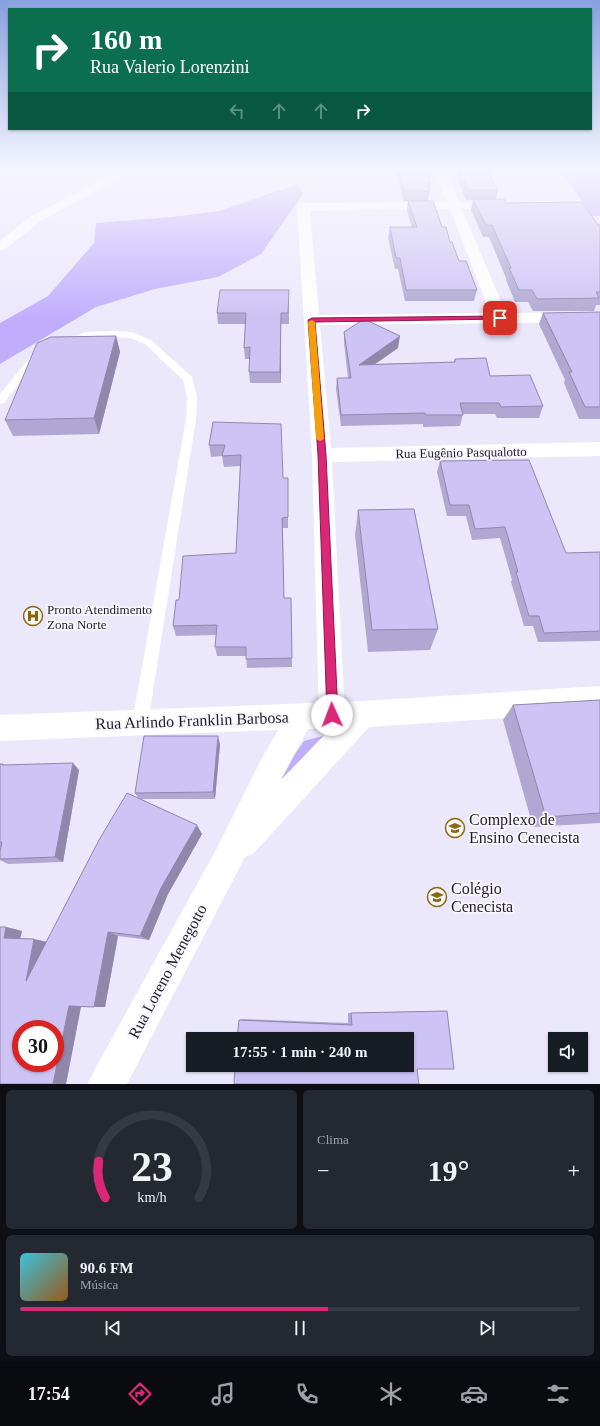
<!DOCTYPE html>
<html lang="pt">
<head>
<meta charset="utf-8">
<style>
	:root { --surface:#171b24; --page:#242831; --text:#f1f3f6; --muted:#9ea1a6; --line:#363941; --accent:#db2777 }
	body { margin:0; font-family:Georgia,serif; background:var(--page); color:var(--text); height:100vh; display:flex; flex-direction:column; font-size:15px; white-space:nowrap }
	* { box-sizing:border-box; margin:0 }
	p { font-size:13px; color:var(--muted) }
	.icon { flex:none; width:22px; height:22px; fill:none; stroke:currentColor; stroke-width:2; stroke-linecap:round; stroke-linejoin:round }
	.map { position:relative; height:1084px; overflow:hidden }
	.drawer { display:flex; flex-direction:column; gap:6px; padding:6px; background:#0d0f14; flex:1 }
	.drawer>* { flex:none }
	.top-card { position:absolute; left:8px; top:8px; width:584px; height:122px; border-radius:0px; box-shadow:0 1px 3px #0004; background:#0b6e4f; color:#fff; overflow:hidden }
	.tools { position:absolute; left:548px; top:1032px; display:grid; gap:8px }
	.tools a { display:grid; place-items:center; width:40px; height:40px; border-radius:0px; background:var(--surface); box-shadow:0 1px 3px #0004; font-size:20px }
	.speed { position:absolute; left:12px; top:1020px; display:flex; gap:8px; font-size:20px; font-weight:700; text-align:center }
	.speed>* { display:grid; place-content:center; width:52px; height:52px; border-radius:50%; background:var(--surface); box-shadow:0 1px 3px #0004; line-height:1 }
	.speed .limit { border:6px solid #d22; background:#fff; color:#111 }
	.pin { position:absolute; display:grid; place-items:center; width:34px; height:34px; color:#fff; margin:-17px; border-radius:8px; box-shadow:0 2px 6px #0006 }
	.me { position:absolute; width:44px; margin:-22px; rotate:358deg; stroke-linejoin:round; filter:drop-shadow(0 0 3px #0008) }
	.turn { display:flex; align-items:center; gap:14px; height:84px; padding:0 16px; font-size:18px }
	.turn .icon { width:52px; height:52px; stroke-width:2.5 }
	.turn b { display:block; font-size:28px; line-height:34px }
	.lanes { display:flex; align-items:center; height:38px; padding:0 16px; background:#0003; justify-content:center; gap:20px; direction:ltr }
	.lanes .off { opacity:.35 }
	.big { font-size:30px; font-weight:700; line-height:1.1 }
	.drawer .widget { flex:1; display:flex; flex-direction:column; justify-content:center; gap:6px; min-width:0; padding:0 14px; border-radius:6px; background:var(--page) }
	.drawer .dial { align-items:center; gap:0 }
	.dial svg { height:104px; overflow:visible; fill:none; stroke:var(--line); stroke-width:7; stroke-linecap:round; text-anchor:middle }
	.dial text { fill:var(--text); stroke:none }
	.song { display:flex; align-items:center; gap:12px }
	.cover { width:48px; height:48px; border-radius:6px; background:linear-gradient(135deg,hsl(190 70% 55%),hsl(30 70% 35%)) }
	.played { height:4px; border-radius:2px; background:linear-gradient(90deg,var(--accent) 55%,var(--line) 55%) }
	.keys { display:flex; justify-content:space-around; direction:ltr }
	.heat { display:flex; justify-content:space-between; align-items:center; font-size:22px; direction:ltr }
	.drawer .tiles { flex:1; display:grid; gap:6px; grid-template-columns:1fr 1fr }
	.widget:last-child { grid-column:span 2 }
	.trip { position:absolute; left:186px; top:1032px; width:228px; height:40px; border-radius:0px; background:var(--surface); box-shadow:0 1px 3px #0004; font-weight:700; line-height:40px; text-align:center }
	.tab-bar { display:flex; height:64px; justify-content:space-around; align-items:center; background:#090b0e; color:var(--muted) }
	.tab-bar .icon { width:28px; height:28px }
	.tab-bar .current { color:var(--accent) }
	.tab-bar b { font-size:18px; color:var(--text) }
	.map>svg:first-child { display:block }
	.green { fill:#c0aefd }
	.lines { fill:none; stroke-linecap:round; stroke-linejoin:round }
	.lane { fill:#fff; fill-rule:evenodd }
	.street { fill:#fff; fill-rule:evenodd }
	.secondary { fill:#fff; fill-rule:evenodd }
	.wall { fill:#b0a8d2 }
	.shaded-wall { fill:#9088ab }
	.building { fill:#cdc3f4; stroke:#9088ab; fill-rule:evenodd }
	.route { fill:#db2777; stroke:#8e194d }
	.slow { fill:#f59e0b }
	.labels { text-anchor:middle; stroke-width:3.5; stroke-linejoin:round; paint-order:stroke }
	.street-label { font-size:13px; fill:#201d29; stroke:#f9f7fe }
	.poi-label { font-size:13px; fill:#201d29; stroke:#f9f7fe; text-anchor:start }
	.near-street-label { font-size:16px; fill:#201d29; stroke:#f9f7fe }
	.near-poi-label { font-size:16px; fill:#201d29; stroke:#f9f7fe; text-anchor:start }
</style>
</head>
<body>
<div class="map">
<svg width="600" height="1084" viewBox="0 0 600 1084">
	<rect width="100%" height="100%" fill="#ece8fc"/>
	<g class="green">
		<path d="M558 168H600V216H593Z"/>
		<path d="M298 184 303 194 261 254 218 277 155 289 96 307 0 364V323L48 296 94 243 96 223 172 217 219 211Z"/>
		<path d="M333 733 268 792 304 741Z"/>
	</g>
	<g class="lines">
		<g class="lane">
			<path d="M114 331 132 332 151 340 192 377 197 397 196 419 148 723 146 729 140 731 134 729 132 723 186 419 187 397 183 380 145 344 130 338 114 337 87 338 67 345 62 342 64 340 86 332Z"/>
			<path d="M39 352 42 353 44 355 38 359 4 403 0 404V394L32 355Z"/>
		</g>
		<g class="street">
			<path d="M124 168H139L137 170 92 193 41 221 5 249 0 250V240L33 215Z"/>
			<path d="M433 168H445L459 202 502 201 506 202 508 205 506 208 502 209H462L506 313 600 312V322L320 325 331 448 600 442V456L332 462 345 715 342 724 332 728 322 724 319 715 312 455 297 207 299 204 303 203 447 202ZM450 209 490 313 319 315 310 211Z"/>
		</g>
		<path class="secondary" d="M600 686V712L369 727 253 854 245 857 127 1084H88L94 1071 217 848 262 758 278 730 0 741V715L363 701ZM331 728 281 780 308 729Z"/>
	</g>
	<g class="wall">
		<path d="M397 168H426L431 183 430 193H429L428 201H404L397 176Z"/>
		<path d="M459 169 498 190 496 199 506 203 600 225V305H596L594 311H533L528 302H515L506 280V278L489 237H483L471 210 473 200H466L457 179Z"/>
		<path d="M408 201 442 227 450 242 459 261 477 290 474 301H405L398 269H395L388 238 390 227H412L407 211Z"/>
		<path d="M289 301V324H281V383H250L249 372V359H245L244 348 246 324H218L217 313Z"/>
		<path d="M600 312V419H579L564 383 565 380 539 324 543 313Z"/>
		<path d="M344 332 398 348 375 364 454 362 455 359 490 376 543 406 539 418H497L495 414H463L460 426 423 427V424L341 426 336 389 337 378H348L344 343Z"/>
		<path d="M116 336 120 352 99 434 13 436 5 420Z"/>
		<path d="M213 422 283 478H288V528H283L284 598H291L292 667 247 668 246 656H217L215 647 216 635 176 636 173 626 179 600 236 553 240 466 224 467 222 456 211 457 209 445Z"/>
		<path d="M440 461 566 553 600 552V641L538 642 533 626H524L511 582 512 580 500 538 472 540 466 516H447L437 472Z"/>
		<path d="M358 510 438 629 430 650 368 652 355 535Z"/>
		<path d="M600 700V823L533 827 503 720 513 705Z"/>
		<path d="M220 744 215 799H141L202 834 168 894 149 940 118 936 105 1007H81L66 1084H0L6 927 22 931 20 939 46 942 139 799 135 793Z"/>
		<path d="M0 764H3L5 765 79 770 63 862 8 864 0 860V852L1 847 0 848Z"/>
		<path d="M436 1011H447L454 1069 239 1020 243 1019 348 1023V1013Z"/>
	</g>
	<g class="shaded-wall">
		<path d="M281 313V383L280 372Z"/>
		<path d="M116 336 120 352 99 434 94 418Z"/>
		<path d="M400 336 398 348 358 376 359 365Z"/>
		<path d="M218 736 220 744 215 799 213 792Z"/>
		<path d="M73 763 79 770 63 862 55 857Z"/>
		<path d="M197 825 202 834 168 894 149 940 140 936 161 888Z"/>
		<path d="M6 927 22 931 19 942 4 938Z"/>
		<path d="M108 932 118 936 105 1007H94Z"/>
		<path d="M34 939 48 942 26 981Z"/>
		<path d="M69 1006H81L66 1084H53Z"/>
	</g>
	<g class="building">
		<path d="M398 168H426L431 183H427L429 191H405Z"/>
		<path d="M459 169H487L498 190H468Z"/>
		<path d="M473 199H504L506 203 582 202 598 225H600V292H596L599 298 537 299 532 290H519L509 268H511L492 225H486Z"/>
		<path d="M408 201H433L442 227H446L450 242H452L459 261H466L477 290H406L400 258H396L390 227H417Z"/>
		<path d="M220 290H289L288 313H281L280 372H249L250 347 244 348 246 313H217Z"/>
		<path d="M600 312V407H585L569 372H572L543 313Z"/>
		<path d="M364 319 400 336 359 365 455 362V359L486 358 490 376 530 375 543 406 501 407 499 403H460L463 415H426L425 413 341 415 337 378H351L344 332Z"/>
		<path d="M116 336 94 418 5 420 37 343 51 337Z"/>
		<path d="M213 422 281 424 283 478H288V517L282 518 284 598H291L292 658 246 659V647H215L217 625 173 626 176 600H179L183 556 236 553 241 455 222 456 225 445H209Z"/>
		<path d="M529 460 566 553 600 552V631L544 633 539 616H529L516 572H518L505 527 475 529 469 505H450L440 461Z"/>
		<path d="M414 509 438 629 372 630 358 510Z"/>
		<path d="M600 700V813L546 817 513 705Z"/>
		<path d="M144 736H218L213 792 135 793Z"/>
		<path d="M73 763 55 857 0 859V852L2 842H0V764H3L2 765Z"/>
		<path d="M127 793 197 825 161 888 140 936 108 932 94 1007 69 1006 53 1084H0V927H6L4 938 34 939 26 981 99 840ZM21 1029H55V1063H21Z"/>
		<path d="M447 1011 454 1069H417L419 1084H234L235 1065H407V1039H237L239 1020 352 1025 351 1013Z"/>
	</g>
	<linearGradient id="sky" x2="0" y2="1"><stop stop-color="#87a1df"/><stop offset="0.53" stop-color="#f6f5fe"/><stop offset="1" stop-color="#f6f5fe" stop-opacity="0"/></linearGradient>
	<rect width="600" height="320" fill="url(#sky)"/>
	<path class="route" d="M500 316 502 317V319L315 322 326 455 338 715 336 719 332 720 328 719 327 715 318 455 308 320 312 318Z"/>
	<path class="slow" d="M312 320 315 322 324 439 320 441 316 439 308 322Z"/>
	<defs>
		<g id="hospital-ring" transform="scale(1)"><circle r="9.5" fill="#f9f7fe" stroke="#8b6707" stroke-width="1.5"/><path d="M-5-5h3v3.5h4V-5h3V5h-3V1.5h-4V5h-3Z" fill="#8b6707"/></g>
		<g id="university-ring" transform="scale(1)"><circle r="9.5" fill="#f9f7fe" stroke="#8b6707" stroke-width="1.5"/><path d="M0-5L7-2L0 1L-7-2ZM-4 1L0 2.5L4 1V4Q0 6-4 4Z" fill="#8b6707"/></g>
		<g id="school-ring" transform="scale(1)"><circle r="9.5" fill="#f9f7fe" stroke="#8b6707" stroke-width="1.5"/><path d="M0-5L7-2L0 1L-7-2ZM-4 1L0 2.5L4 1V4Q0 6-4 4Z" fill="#8b6707"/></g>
	</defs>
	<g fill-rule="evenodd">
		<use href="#hospital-ring" x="33" y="616"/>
		<use href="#university-ring" x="455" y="828"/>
		<use href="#school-ring" x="437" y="897"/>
	</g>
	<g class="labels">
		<g class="street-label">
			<text transform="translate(461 452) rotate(-1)" y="5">Rua Eugênio Pasqualotto</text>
		</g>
		<g class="poi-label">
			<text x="47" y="614">Pronto Atendimento<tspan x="47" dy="15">Zona Norte</tspan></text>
		</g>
		<g class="near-street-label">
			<text transform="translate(192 720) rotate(-2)" y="6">Rua Arlindo Franklin Barbosa</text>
			<text transform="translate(167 971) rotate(-62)" y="6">Rua Loreno Menegotto</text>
		</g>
		<g class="near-poi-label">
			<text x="469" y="825">Complexo de<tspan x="469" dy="18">Ensino Cenecista</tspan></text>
			<text x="451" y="894">Colégio<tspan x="451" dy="18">Cenecista</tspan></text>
		</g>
	</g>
</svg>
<div class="tools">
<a><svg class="icon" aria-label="sound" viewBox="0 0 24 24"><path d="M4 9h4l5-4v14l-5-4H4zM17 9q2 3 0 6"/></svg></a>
</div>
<div class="speed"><div class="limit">30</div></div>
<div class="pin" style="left:500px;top:318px;background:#d93025"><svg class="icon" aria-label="arrive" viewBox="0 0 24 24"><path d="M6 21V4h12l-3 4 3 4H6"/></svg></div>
<svg class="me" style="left:332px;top:715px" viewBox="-20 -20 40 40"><circle r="19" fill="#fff"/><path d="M0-13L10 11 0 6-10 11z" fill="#db2777"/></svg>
<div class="trip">17:55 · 1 min · 240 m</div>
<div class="top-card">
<div class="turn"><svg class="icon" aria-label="right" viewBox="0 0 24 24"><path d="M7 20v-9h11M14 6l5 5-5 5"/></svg><div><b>160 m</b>Rua Valerio Lorenzini</div></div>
<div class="lanes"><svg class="icon off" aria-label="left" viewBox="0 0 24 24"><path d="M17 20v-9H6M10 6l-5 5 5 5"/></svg><svg class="icon off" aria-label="ahead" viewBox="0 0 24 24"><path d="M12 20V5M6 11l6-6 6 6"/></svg><svg class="icon off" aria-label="ahead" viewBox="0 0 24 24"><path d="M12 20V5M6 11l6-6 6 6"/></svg><svg class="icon" aria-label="right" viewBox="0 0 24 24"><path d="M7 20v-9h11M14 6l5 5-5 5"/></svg></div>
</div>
</div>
<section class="drawer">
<div class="tiles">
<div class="widget dial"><svg viewBox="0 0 100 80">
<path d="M14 69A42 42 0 1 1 86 69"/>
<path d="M14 69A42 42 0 0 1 9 41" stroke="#db2777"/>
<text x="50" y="56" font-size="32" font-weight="700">23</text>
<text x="50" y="72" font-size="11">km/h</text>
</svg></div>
<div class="widget"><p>Clima</p>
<div class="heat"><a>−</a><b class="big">19°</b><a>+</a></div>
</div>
<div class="widget">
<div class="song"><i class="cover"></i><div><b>90.6 FM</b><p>Música</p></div></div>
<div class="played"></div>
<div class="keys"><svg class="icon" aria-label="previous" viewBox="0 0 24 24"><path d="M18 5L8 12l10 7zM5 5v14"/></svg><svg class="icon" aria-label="pause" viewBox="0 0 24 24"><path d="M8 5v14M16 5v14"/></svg><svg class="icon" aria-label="next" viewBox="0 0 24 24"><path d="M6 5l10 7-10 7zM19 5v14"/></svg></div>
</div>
</div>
</section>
<nav class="tab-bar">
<b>17:54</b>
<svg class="icon current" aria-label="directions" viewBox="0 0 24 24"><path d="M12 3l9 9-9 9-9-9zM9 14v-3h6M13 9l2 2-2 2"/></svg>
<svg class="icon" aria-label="music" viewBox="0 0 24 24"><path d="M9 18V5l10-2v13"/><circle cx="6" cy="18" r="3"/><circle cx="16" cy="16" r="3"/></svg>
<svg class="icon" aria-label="phone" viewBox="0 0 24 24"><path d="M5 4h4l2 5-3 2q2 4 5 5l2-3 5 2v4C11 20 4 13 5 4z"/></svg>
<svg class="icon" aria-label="climate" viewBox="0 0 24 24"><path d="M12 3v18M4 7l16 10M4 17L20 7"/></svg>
<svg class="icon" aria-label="car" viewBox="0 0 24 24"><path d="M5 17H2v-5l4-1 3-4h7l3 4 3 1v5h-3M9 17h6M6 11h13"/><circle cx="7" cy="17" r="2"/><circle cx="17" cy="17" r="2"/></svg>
<svg class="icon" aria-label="filters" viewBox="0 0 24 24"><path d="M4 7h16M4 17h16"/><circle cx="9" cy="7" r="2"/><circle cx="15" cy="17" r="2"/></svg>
</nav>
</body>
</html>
